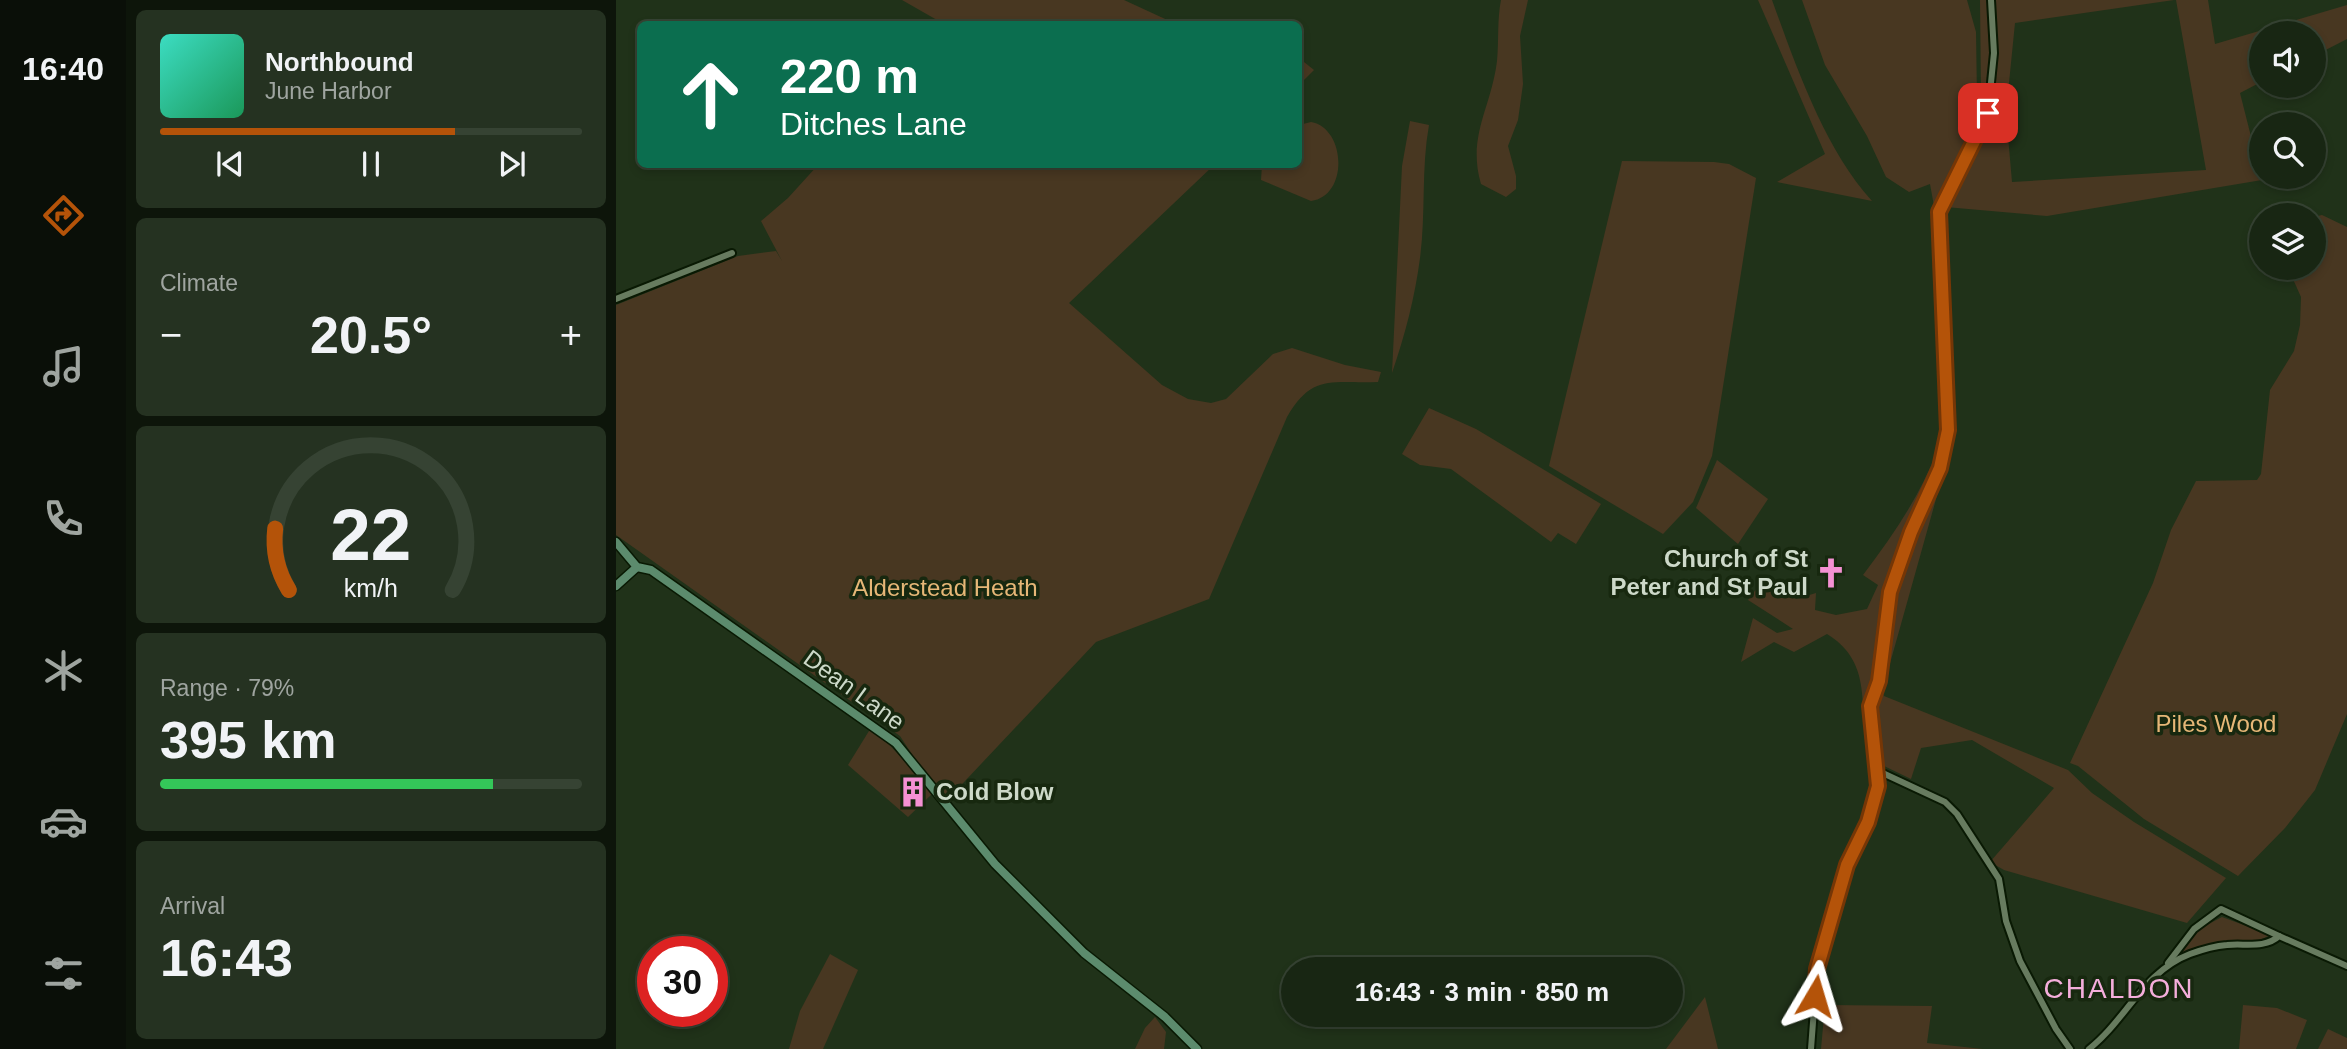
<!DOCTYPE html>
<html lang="en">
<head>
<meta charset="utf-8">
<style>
	:root { --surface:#182613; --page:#253221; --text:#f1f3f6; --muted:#9fa5a0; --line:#364333; --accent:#b45309 }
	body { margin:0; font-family:Helvetica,sans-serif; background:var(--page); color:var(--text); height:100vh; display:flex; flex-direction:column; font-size:26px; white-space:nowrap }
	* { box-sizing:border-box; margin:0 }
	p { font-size:23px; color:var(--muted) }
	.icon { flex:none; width:38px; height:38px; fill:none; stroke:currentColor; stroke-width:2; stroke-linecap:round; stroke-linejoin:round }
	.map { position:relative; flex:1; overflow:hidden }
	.side { display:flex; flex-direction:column; gap:10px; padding:10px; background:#0d150a; width:490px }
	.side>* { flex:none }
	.guide { position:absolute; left:21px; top:21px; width:665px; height:147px; border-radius:10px; box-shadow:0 4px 10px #0003,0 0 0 2px var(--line); background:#0b6e4f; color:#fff; overflow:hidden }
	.tools { position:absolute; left:1633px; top:21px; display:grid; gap:14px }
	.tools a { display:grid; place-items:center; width:77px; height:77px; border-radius:50%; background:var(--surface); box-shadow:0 4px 10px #0003,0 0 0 2px var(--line); font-size:35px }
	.speed { position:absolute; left:21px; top:936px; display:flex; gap:14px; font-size:35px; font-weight:700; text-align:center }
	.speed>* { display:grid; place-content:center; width:91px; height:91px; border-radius:50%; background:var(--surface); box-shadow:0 4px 10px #0003,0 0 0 2px var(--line); line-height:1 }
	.speed .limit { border:10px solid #d22; background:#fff; color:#111 }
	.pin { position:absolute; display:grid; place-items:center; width:60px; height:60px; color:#fff; margin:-30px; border-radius:14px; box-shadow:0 4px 10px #0006 }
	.me { position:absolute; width:77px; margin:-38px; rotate:7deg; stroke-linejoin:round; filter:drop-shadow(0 0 5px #0008) }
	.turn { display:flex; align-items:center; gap:24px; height:147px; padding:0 28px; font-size:32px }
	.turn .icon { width:91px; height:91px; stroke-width:2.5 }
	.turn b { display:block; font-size:49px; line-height:60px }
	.big { font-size:52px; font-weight:600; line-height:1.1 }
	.side .tile { flex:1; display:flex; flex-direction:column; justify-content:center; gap:10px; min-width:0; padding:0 24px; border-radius:10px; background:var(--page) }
	.side .dial { align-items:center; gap:0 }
	.dial svg { height:182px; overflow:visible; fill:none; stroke:var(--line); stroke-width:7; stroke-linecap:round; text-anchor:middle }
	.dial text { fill:var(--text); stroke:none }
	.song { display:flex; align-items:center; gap:21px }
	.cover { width:84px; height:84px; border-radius:10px; background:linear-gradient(135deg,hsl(170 70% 55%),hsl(150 70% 35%)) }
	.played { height:7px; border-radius:4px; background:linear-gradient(90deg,var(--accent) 70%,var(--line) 70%) }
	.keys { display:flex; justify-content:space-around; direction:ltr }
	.heat { display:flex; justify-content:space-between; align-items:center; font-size:38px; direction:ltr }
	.charge { height:10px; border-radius:5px; background:linear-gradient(90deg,#34c759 79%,var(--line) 0) }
	.trip { position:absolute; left:665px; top:957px; width:402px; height:70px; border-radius:35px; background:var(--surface); box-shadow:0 4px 10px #0003,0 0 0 2px var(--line); font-weight:600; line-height:70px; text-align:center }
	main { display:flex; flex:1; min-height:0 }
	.tabs { display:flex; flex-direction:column; width:126px; justify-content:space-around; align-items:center; background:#0a0f08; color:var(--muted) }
	.tabs .icon { width:49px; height:49px }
	.tabs .on { color:var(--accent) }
	.tabs b { font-size:32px; color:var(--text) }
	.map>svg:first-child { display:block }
	.green { fill:#483721 }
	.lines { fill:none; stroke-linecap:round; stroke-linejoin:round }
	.street-casing { stroke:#091903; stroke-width:10 }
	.secondary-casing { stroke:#091903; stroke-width:11 }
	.street { stroke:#677b5f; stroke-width:6 }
	.secondary { stroke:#5c8b6d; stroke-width:8 }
	.route-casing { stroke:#753606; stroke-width:18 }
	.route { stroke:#b45309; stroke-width:12 }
	.labels { text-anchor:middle; stroke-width:7; stroke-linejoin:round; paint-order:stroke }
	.poi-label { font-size:24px; font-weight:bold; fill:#cdd9c9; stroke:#17280f; text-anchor:end }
	.park-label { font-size:24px; fill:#e6b777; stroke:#17280f }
	.street-label { font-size:24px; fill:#cdd9c9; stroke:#17280f }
	.quarter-label { font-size:28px; letter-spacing:2px; fill:#f4aedb; stroke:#17280f }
</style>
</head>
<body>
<main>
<nav class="tabs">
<b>16:40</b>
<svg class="icon on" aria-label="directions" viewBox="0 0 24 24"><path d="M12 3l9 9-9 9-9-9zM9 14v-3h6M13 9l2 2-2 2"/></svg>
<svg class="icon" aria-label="music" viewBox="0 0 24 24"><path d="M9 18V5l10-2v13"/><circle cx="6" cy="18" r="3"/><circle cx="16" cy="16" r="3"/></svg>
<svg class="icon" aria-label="phone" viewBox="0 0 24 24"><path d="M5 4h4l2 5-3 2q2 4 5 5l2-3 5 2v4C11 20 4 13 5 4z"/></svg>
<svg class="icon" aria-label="climate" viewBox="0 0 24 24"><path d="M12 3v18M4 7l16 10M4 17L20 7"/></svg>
<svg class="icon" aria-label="car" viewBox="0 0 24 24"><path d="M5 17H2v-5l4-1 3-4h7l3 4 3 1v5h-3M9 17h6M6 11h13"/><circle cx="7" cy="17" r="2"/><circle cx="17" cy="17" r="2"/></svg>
<svg class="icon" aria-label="filters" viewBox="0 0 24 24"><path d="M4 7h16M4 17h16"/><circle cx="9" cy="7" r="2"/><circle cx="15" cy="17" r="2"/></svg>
</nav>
<section class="side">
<div class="tile">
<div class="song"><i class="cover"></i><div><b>Northbound</b><p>June Harbor</p></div></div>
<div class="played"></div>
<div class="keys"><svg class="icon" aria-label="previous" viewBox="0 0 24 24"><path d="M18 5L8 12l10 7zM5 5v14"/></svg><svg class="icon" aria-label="pause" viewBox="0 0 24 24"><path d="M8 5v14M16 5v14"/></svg><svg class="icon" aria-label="next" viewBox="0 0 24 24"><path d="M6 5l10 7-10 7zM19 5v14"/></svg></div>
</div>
<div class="tile"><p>Climate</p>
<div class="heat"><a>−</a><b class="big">20.5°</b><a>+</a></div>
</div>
<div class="tile dial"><svg viewBox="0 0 100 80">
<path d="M14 69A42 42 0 1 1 86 69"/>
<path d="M14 69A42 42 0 0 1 8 42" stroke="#b45309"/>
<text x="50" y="56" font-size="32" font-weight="700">22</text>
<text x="50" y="72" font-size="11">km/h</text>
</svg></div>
<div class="tile"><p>Range · 79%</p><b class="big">395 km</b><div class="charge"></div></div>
<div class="tile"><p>Arrival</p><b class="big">16:43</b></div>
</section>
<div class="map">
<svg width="1731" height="1049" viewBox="0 0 1731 1049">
	<rect width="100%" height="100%" fill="#203219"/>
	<g class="green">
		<path d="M286 0H508L560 24H328Z"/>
		<path d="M885 0H912L904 36 907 84 902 120 892 146 900 176V189L890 197 865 184C851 136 875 109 881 61 883 41 881 20 885 0Z"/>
		<path d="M1142 0H1156C1180 66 1208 148 1256 201L1161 182 1209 154Z"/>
		<path d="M1186 0H1351L1360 32 1361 98 1365 94 1364 0H1558L1399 23 1390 113 1396 182 1590 170 1560 0H1592L1599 44 1731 5V39L1698 56V33H1645V82L1624 93 1646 180 1431 216 1318 206 1314 184 1293 192 1270 177 1251 136 1209 65Z"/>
		<path d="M683 58 698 70 683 85H682Z"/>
		<path d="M794 121 813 125C805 169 810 214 804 258 799 297 789 335 776 373L786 166Z"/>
		<path d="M695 122C730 128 733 196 695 201L645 180 646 165 682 164 683 125Z"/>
		<path d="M1006 161 1098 162 1113 164 1140 178 1096 456 1077 502 1047 534 933 466Z"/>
		<path d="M202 165H598L453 303 546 385 572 399 595 403 610 399 657 354 676 348 729 365 765 372 762 382C715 384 697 373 671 417L593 599 480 642 333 798 324 797 284 736 0 535V305L122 256 160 251 166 261 145 221 172 198Z"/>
		<path d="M1706 215 1731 227V714L1699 790 1669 828 1622 876 1528 819 1462 766 1454 763 1537 583 1555 530 1580 481 1641 480 1645 474 1654 390 1678 351 1684 325 1685 297 1672 268H1698V217Z"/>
		<path d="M813 408 860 429 985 504 960 544 942 533 935 542 835 469 804 465 786 454Z"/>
		<path d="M1321 451 1320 465 1270 587 1256 689 1249 706 1252 741 1249 740C1245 697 1253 660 1211 634L1178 652 1158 642 1125 662 1137 618 1161 633 1177 629 1132 600 1150 576 1180 599 1200 593 1199 610 1220 615 1251 609 1262 585 1247 575C1277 535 1303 498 1321 451Z"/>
		<path d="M1101 460 1152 499 1122 544 1080 508Z"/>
		<path d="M1329 467 1266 692 1268 696 1452 770 1476 793 1518 822 1610 878 1571 923 1388 870 1374 862 1438 788 1356 740 1305 748 1295 779 1266 765 1257 708 1266 678 1281 585 1296 541Z"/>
		<path d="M253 731H260L307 780 316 794 292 817 232 765Z"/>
		<path d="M1606 917 1655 935 1641 941 1607 942 1558 959 1581 930Z"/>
		<path d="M214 954 242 970 207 1049H173L184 1011Z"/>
		<path d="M1089 997 1102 1049H1050Z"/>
		<path d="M1209 1005 1316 1006 1311 1043 1367 1049H1205Z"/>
		<path d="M1627 1005 1661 1008 1691 1020 1680 1049H1623Z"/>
		<path d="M539 1017 550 1032 548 1049H519L529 1028Z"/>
		<path d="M1712 1029 1731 1038V1049H1702Z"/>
	</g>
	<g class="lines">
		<g class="street-casing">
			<g id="street">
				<path d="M0 299 116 253"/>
				<path d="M1258 769 1329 802 1341 814 1383 879 1390 921 1404 961 1440 1029 1454 1049"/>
				<path d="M1552 963 1578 929 1605 909 1663 936"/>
				<path d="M1195 1049 1201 969 1231 865 1252 822 1262 786 1254 706 1263 681 1274 592 1295 532 1324 468 1332 430 1323 212 1372 112 1378 53 1375 0"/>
				<path d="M1473 1049C1510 1020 1527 972 1574 954 1585 950 1599 946 1611 945 1628 943 1649 949 1663 936L1731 966"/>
			</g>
		</g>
		<g class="secondary-casing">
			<g id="secondary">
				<path d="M0 542 21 567 35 570 280 743 379 864 468 953 549 1017 581 1049"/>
				<path d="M0 586 21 567"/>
			</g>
		</g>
		<use href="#street" class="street"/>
		<use href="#secondary" class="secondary"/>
	</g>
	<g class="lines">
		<g class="route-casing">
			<path id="route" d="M1199 996 1201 969 1231 865 1252 822 1262 786 1254 706 1263 681 1274 592 1295 532 1324 468 1332 430 1323 212 1372 113"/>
		</g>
		<use href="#route" class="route"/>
	</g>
	<defs>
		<g id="church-bare" transform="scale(2.415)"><path d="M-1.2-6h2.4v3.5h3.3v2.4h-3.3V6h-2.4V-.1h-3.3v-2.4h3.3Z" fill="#f491d3" stroke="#17280f" stroke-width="2.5" paint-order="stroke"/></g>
		<g id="building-bare" transform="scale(2.415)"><path d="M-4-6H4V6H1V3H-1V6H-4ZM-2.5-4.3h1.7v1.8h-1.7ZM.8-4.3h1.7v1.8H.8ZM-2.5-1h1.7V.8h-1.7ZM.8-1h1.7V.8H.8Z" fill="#f491d3" stroke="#17280f" stroke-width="2.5" paint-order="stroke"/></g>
	</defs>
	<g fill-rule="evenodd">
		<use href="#church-bare" x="1215" y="573"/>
		<use href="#building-bare" x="297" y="792"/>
	</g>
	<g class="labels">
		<g class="poi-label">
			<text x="1192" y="567">Church of St<tspan x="1192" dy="28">Peter and St Paul</tspan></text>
			<text x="320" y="800" text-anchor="start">Cold Blow</text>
		</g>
		<g class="park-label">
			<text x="329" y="596">Alderstead Heath</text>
			<text x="1600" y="732">Piles Wood</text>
		</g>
		<g class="street-label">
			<text transform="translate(238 690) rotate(36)" y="8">Dean Lane</text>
		</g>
		<g class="quarter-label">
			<text x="1503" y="998">CHALDON</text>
		</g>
	</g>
</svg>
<div class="tools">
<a><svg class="icon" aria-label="sound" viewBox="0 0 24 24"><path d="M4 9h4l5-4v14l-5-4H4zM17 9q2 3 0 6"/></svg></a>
<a><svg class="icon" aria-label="search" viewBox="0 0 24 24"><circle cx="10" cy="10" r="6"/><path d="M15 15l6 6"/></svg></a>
<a><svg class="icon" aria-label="layers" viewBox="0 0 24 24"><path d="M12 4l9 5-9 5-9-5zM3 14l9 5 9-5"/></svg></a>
</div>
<div class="speed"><div class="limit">30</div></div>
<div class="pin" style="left:1372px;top:113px;background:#d93025"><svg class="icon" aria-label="arrive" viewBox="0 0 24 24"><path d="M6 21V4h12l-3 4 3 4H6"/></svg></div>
<svg class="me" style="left:1199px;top:996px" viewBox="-20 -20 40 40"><path d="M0-17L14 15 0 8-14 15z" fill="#b45309" stroke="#fff" stroke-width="4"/></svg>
<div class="trip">16:43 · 3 min · 850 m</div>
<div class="guide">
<div class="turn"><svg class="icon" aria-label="ahead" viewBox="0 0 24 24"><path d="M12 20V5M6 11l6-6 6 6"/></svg><div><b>220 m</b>Ditches Lane</div></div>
</div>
</div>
</main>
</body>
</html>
